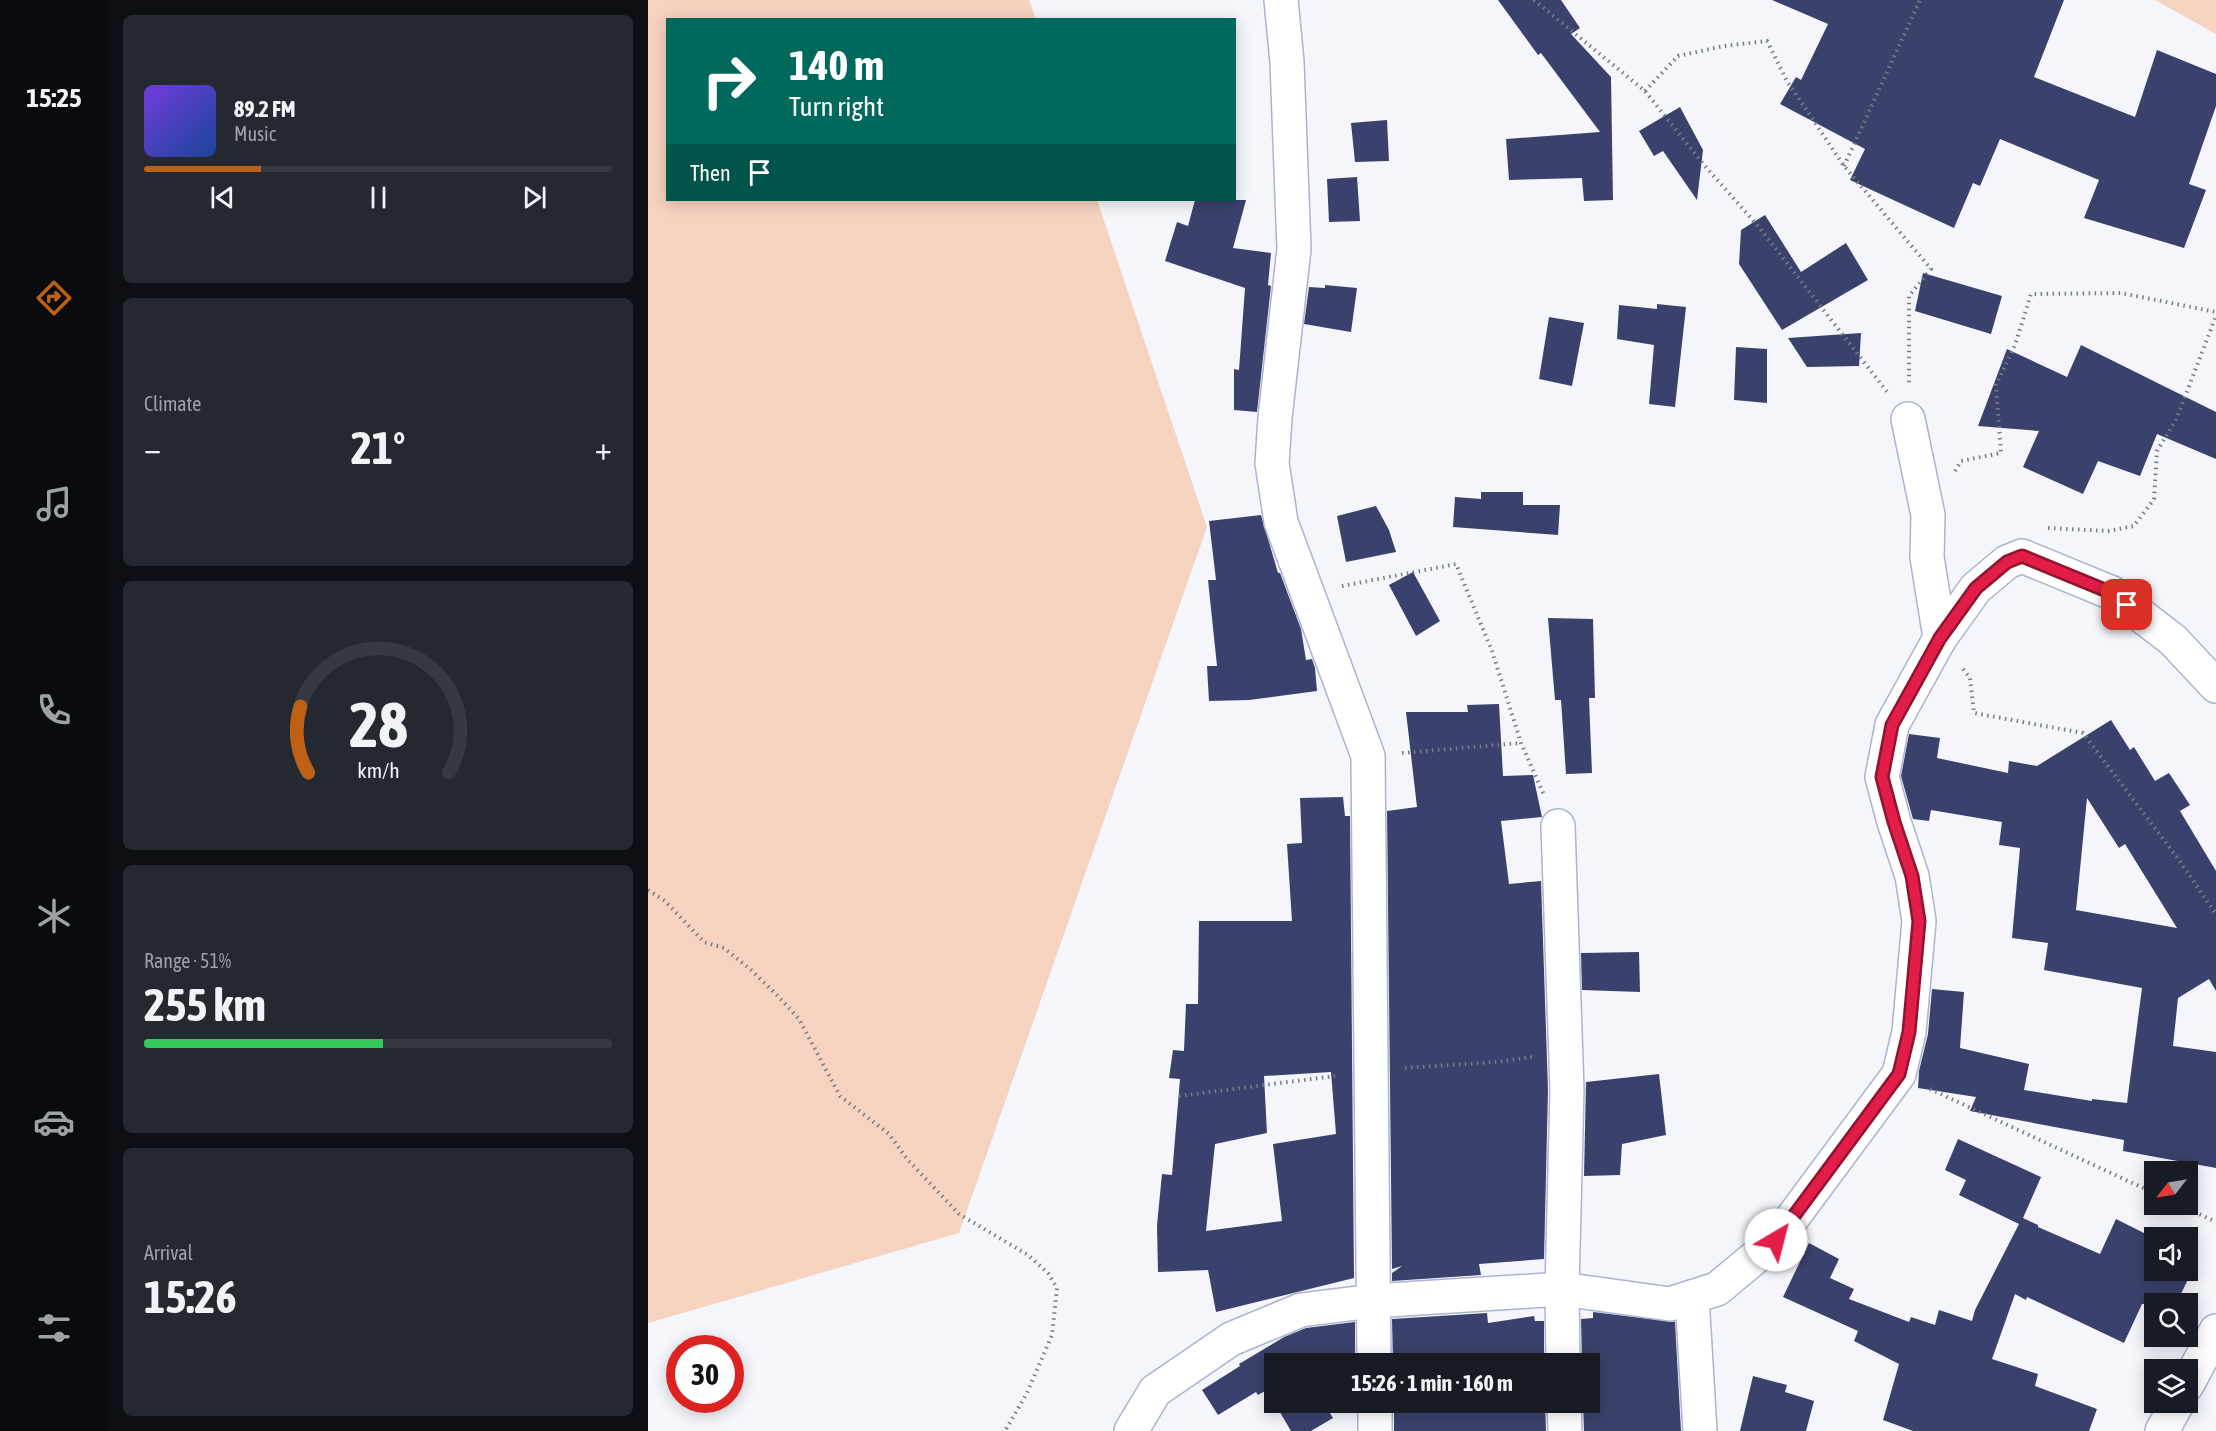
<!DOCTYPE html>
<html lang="en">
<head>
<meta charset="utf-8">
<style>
	:root { --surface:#171b24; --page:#242831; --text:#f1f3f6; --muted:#9ea1a6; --line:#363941; --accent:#bf6115 }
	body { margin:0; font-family:"Asap Condensed",sans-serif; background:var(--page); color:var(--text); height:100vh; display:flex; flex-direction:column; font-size:22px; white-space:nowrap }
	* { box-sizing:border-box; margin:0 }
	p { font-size:20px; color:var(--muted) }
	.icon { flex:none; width:33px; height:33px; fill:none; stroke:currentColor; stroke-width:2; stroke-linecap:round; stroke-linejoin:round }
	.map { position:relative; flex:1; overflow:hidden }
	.details { display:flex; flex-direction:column; gap:15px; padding:15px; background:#0d0f14; width:540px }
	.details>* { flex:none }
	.guide { position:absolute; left:18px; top:18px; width:570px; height:183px; border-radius:0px; box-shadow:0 3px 15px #0003; background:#00695c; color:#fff; overflow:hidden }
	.needle { width:39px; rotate:239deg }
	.fabs { position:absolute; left:1496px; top:1161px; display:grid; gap:12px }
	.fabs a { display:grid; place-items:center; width:54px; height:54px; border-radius:0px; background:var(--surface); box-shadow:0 3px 15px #0003; font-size:30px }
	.speed { position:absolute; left:18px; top:1335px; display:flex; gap:12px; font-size:30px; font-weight:700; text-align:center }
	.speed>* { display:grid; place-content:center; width:78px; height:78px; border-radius:50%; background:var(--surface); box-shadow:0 3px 15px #0003; line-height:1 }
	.speed .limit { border:9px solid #d22; background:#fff; color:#111 }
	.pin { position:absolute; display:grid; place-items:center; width:51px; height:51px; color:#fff; margin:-26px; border-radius:12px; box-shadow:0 3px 9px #0006 }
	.me { position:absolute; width:66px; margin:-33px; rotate:37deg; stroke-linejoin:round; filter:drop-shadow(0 0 4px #0008) }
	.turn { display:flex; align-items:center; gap:21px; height:126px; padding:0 24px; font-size:27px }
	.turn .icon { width:78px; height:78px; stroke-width:2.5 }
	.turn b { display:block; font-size:42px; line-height:51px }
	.then { display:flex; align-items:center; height:57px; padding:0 24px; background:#0003; gap:12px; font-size:22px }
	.big { font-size:45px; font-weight:700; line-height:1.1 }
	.details .widget { flex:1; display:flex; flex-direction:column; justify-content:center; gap:9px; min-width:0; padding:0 21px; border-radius:9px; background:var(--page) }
	.details .dial { align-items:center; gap:0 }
	.dial svg { height:156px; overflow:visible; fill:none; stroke:var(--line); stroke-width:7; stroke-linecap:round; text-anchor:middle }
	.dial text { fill:var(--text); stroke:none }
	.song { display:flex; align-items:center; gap:18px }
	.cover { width:72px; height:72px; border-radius:9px; background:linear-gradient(135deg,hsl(260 70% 55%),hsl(220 70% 35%)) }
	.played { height:6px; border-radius:3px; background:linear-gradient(90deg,var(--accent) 25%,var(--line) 25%) }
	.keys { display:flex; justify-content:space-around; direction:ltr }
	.heat { display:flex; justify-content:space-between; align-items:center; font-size:33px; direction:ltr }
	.charge { height:9px; border-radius:4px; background:linear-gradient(90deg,#34c759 51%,var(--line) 0) }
	.trip { position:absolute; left:616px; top:1353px; width:336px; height:60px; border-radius:0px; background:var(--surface); box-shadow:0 3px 15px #0003; font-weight:700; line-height:60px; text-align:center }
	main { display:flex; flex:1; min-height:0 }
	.tabs { display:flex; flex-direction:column; width:108px; justify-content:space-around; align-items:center; background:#090b0e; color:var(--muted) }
	.tabs .icon { width:42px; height:42px }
	.tabs .on { color:var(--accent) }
	.tabs b { font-size:27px; color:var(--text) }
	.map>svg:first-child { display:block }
	.green { fill:#f6d3bf }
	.building { fill:#3a416c; fill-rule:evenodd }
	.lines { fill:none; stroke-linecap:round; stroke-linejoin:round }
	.street-casing { stroke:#acb3d0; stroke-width:36 }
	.path { stroke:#797b83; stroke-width:4; stroke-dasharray:1.5 4.5; stroke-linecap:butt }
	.street { stroke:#fff; stroke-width:33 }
	.route-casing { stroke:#92132f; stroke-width:15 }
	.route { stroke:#e11d48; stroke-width:10 }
</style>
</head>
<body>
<main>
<nav class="tabs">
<b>15:25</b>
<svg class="icon on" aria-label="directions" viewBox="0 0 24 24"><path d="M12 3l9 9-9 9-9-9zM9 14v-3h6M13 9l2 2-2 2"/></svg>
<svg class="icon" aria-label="music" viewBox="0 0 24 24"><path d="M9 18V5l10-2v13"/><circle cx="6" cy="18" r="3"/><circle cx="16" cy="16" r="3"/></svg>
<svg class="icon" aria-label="phone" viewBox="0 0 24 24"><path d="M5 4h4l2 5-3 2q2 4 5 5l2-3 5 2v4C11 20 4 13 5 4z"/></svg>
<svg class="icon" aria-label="climate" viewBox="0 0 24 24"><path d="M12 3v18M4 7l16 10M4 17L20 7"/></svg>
<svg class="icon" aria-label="car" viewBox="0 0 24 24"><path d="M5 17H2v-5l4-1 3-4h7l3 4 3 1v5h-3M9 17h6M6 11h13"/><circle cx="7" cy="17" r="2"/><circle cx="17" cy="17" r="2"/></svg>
<svg class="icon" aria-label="filters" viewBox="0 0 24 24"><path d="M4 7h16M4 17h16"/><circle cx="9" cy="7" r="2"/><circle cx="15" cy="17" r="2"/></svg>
</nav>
<section class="details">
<div class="widget">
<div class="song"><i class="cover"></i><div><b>89.2 FM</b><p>Music</p></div></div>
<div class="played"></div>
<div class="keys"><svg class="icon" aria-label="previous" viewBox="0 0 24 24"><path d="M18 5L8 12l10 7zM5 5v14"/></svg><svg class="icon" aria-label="pause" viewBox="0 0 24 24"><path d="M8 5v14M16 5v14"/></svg><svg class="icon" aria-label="next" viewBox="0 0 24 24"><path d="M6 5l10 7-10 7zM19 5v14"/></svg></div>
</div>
<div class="widget"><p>Climate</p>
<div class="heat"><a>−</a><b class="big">21°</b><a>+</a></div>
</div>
<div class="widget dial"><svg viewBox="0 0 100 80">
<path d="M14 69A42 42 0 1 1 86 69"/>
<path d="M14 69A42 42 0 0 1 10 35" stroke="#bf6115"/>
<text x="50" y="56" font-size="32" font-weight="700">28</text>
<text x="50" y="72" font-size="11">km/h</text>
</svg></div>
<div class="widget"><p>Range · 51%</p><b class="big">255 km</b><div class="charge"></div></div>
<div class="widget"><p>Arrival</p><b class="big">15:26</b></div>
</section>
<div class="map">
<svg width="1568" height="1431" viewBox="0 0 1568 1431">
	<rect width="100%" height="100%" fill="#f4f6fc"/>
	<g class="green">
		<path d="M0 0H381L388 19 20 20V200H449L559 527 311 1233 0 1323Z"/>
		<path d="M1507 0H1568V34Z"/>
	</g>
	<g class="building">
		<path d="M850 0H913L932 28 923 34 963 77 965 200 936 201 934 178 861 180 858 139 952 132 893 53 890 55Z"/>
		<path d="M1124 0H1416L1386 77 1487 117 1509 50 1568 74V106L1541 184 1558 190 1536 248 1436 218 1451 180 1352 139 1332 186 1325 183 1306 228 1202 180 1217 149 1132 104 1148 77 1153 80 1180 24Z"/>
		<path d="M1032 107 1055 150 1049 200 1015 151 1006 156 991 131Z"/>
		<path d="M739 120 741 161 707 162 703 123Z"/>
		<path d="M709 177 712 221 681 222 679 179Z"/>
		<path d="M547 200H598L585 248 623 253 620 285 623 286 609 412 586 410V369L591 370 597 288 517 261 529 222 540 226Z"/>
		<path d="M1117 215 1153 272 1198 243 1220 280 1134 330 1091 264 1093 230Z"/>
		<path d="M1275 273 1354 296 1343 334 1267 311Z"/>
		<path d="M677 285 709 288 703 332 656 324 661 287 677 288Z"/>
		<path d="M1009 304 1038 307 1027 407 1001 404 1006 345 969 339 971 305 1009 309Z"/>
		<path d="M901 317 936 323 924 386 891 379Z"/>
		<path d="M1213 333 1211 366 1159 367 1140 338Z"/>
		<path d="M1433 345 1568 412V459L1509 434 1492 476 1450 461 1435 494 1375 467 1391 431 1330 426 1359 349 1419 377Z"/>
		<path d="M1088 347 1119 349V403L1086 400Z"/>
		<path d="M833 492H875V505H912L910 535 805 527 807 497 833 499Z"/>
		<path d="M728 506 741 530 748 552 698 562 689 516Z"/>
		<path d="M613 515 630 573H632L653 629 658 660 664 659 667 668 669 691 601 700 561 701 559 666H569L560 580H568L561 521Z"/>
		<path d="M765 572 792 621 768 636 741 585Z"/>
		<path d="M900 618 945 619 947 698H941L944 773 918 774 913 700H907Z"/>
		<path d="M851 704 855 776 885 775 894 817 853 821 861 884 893 881 900 1090 896 1259 831 1264 833 1275 744 1281V1273L754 1266 744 1269 739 811 769 807 758 712H820L819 705Z"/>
		<path d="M1463 720 1482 750 1486 747 1507 781 1521 773 1542 805 1532 811 1568 871V991L1561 979 1530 998 1525 1046 1568 1052V1168L1475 1151 1476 1140 1322 1111 1328 1097 1270 1088 1271 1071 1280 1034 1284 989 1316 992 1312 1048 1381 1064 1376 1090 1444 1101V1099L1479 1103 1494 988 1396 970 1400 943 1364 938 1372 848 1351 845 1354 822 1283 810 1281 821 1265 819 1253 776 1261 734 1292 738 1289 758 1360 773 1361 761 1389 766ZM1439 798 1471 848 1477 844 1529 928 1428 910Z"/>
		<path d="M695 797 697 816H702L706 1278 568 1312 560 1270 510 1272 509 1225 514 1174 524 1175 532 1079 521 1078 525 1050 536 1051 538 1004H550L551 921H644L639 844 654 843 652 798ZM683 1072 688 1134 625 1144 634 1221 558 1231 567 1144 619 1133 616 1076Z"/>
		<path d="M991 952 992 992 934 990 933 953Z"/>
		<path d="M1011 1074 1018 1135 974 1144 972 1175 936 1176 938 1082Z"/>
		<path d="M1310 1139 1393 1177 1375 1218 1390 1225V1227L1452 1254 1468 1219 1506 1238V1270H1539V1254L1550 1259 1528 1304H1494L1476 1343 1379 1297 1378 1300 1367 1294 1344 1359 1390 1374 1387 1386 1449 1409 1441 1431H1265L1235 1420 1251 1364 1206 1341 1210 1331 1135 1297 1161 1243 1191 1259 1182 1278 1206 1289 1201 1299 1261 1322 1263 1317 1287 1325 1291 1310 1324 1321 1327 1310 1371 1224 1311 1195 1318 1180 1297 1170Z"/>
		<path d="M945 1312 1027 1322 1033 1431H936L935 1402H942V1364H934L933 1319 945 1318Z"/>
		<path d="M839 1313 840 1323 886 1316 887 1321H896V1364H745L744 1319Z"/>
		<path d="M707 1322V1364H627V1402H675L685 1418 663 1431H643L619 1390 610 1395 608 1392 570 1415 554 1390 592 1366 591 1364 636 1337 658 1328Z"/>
		<path d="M1105 1376 1139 1385 1137 1392 1166 1401 1158 1431H1092Z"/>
		<path d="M746 1402H897L898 1431H746Z"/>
	</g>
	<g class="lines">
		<g class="street-casing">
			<g id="street">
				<path d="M633 0 639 62 646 249 627 418 624 463 633 522 720 756 726 1364"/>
				<path d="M1260 419 1280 515 1279 557 1292 638"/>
				<path d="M910 826 919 1090 914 1289 915 1364"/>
				<path d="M1044 1297 1052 1431"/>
				<path d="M1539 1385 1568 1331"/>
				<path d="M727 1402V1431"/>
				<path d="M916 1402 917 1431"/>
				<path d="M483 1431 507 1391 583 1339 653 1310 725 1301 914 1289 1022 1304 1069 1289 1128 1240 1251 1074 1261 1032 1271 921 1264 876 1246 822 1234 777 1244 725 1292 638 1328 588 1359 562 1374 556 1464 593 1525 640 1568 686"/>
				<path d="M1514 1431 1530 1402"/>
			</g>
		</g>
		<g class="path">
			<path d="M886 0 997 91 1056 165 1111 227 1240 393"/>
			<path d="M997 91 1030 56 1076 46 1119 41 1139 81 1196 166 1283 269 1261 296V386"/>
			<path d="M1196 166 1272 0"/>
			<path d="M1307 471 1313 461 1353 453 1348 385 1367 345 1383 294 1473 293 1568 312"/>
			<path d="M1400 528 1460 531 1486 526 1506 499 1509 451 1528 420 1568 316"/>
			<path d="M694 586 808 564 844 651 873 743 896 795"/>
			<path d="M1315 669 1322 678 1326 713 1435 733 1531 860 1568 914"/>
			<path d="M754 753 873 743"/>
			<path d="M0 890 17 901 56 942 76 948 103 970 127 993 151 1019 192 1096 241 1134 259 1159 311 1214 380 1255 400 1273 409 1288 404 1335 379 1393 357 1431"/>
			<path d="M757 1068 848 1062 884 1057"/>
			<path d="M1282 1089 1506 1193"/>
			<path d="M531 1096 687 1076"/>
			<path d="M1530 1204 1568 1222"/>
		</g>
		<use href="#street" class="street"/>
	</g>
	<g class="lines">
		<g class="route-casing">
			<path id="route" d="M1128 1240 1251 1074 1261 1032 1271 921 1264 876 1246 822 1234 777 1244 725 1292 638 1328 588 1359 562 1374 556 1464 593 1479 605"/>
		</g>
		<use href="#route" class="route"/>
	</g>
</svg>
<div class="fabs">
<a><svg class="needle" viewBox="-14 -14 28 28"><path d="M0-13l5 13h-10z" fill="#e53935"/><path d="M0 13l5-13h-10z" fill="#9ea1a6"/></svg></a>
<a><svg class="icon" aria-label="sound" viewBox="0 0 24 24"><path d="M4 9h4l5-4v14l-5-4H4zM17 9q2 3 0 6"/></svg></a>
<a><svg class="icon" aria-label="search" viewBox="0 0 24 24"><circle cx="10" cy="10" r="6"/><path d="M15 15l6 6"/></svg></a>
<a><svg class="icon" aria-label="layers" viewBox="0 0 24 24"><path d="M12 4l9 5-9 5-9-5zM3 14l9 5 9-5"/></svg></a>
</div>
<div class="speed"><div class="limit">30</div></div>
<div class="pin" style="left:1479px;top:605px;background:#d93025"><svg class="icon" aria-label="arrive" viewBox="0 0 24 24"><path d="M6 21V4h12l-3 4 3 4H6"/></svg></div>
<svg class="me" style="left:1128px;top:1240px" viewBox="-20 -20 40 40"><circle r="19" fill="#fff"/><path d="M0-13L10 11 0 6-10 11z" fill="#e11d48"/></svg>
<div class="trip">15:26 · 1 min · 160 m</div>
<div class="guide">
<div class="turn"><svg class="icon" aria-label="right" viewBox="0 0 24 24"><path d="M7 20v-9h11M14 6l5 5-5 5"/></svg><div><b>140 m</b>Turn right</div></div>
<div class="then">Then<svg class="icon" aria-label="arrive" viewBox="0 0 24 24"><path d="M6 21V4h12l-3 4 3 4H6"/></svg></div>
</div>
</div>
</main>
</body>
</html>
